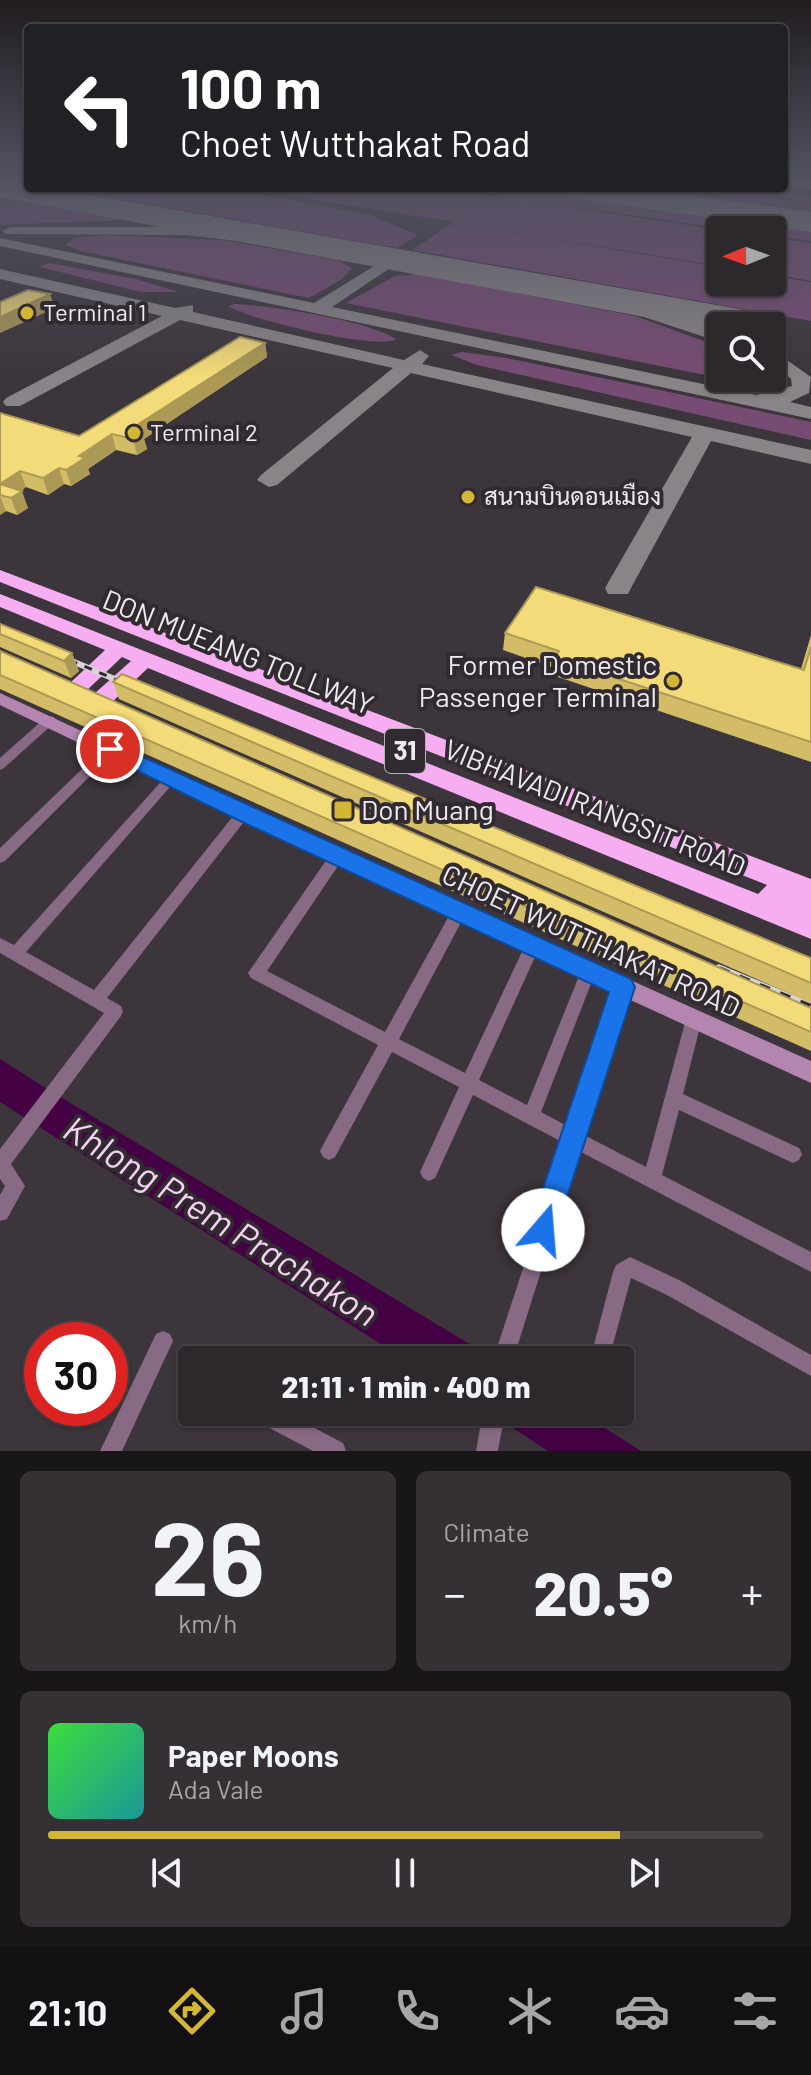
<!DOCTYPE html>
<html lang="en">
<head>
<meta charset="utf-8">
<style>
	:root { --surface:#2d282c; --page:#353034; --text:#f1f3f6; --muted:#a7a6a9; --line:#484448; --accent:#d3b635 }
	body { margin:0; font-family:Barlow,Sarabun,sans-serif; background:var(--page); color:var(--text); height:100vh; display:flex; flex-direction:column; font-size:30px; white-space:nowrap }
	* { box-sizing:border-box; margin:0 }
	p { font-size:26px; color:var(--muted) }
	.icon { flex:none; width:44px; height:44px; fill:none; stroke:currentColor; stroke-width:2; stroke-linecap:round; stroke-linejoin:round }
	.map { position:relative; height:1451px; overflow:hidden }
	.drawer { display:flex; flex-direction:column; gap:20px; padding:20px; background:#191618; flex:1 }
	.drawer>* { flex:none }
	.guide { position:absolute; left:24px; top:24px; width:764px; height:168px; border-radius:8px; box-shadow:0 2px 6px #0004,0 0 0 2px var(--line); background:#202124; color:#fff; overflow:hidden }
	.needle { width:52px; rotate:269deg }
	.controls { position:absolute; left:706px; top:216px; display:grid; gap:16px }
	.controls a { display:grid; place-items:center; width:80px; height:80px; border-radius:8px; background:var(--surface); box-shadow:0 2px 6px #0004,0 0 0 2px var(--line); font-size:40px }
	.speed { position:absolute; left:24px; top:1322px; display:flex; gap:16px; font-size:40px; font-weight:700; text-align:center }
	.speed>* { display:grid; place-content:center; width:104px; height:104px; border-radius:50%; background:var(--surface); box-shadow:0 2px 6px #0004,0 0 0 2px var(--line); line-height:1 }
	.speed .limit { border:12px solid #d22; background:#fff; color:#111 }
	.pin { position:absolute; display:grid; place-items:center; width:68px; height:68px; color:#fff; margin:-34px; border:4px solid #fff; border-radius:50%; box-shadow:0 2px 8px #0007 }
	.me { position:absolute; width:88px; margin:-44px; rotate:18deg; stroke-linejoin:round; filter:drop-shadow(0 0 6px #0008) }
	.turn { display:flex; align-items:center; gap:28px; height:168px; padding:0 24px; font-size:36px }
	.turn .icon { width:104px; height:104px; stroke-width:2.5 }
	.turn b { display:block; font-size:56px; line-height:68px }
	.big { font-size:60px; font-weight:800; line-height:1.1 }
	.drawer .widget { flex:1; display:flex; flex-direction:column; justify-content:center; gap:12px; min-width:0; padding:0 28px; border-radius:12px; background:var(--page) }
	.drawer .dial { align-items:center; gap:0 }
	.dial b { font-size:104px; line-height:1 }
	.song { display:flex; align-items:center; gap:24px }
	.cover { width:96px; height:96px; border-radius:12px; background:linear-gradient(135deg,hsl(120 70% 55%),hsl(180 70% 35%)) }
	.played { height:8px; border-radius:4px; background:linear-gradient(90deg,var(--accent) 80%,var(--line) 80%) }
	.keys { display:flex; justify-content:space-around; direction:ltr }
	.heat { display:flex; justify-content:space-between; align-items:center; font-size:44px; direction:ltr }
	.drawer .tiles { flex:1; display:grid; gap:20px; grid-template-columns:1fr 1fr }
	.widget:last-child { grid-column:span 2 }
	.trip { position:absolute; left:178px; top:1346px; width:456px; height:80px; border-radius:8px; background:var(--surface); box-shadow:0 2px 6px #0004,0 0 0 2px var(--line); font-weight:800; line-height:80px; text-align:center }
	.tab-bar { display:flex; height:128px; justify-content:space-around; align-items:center; background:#121012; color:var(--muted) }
	.tab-bar .icon { width:56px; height:56px }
	.tab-bar .selected { color:var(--accent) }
	.tab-bar b { font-size:36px; color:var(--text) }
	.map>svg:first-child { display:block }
	.green { fill:#774c74 }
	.water { fill:#440244 }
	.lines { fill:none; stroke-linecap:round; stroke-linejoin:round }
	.taxiway { fill:#8a8488; fill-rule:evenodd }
	.runway { fill:#8a8488; fill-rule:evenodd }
	.street { fill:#886a85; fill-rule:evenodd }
	.secondary { fill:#b485b1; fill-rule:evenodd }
	.highway { fill:#f6adf1; fill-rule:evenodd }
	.rail-far1-casing { stroke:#d7d3d6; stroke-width:6 }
	.rail-casing { stroke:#d7d3d6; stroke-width:7 }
	.rail-far1 { stroke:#312b31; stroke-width:3; stroke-dasharray:8; stroke-linecap:butt }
	.rail { stroke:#312b31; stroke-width:4; stroke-dasharray:11; stroke-linecap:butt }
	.wall { fill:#d2bc68 }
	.shaded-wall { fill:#ab9955 }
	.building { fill:#f4db79; stroke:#ab9955; stroke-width:2 }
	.route { fill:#1a73e8; stroke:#114b97; stroke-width:2 }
	.poi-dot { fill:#d3b635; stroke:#312b31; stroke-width:3 }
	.labels { text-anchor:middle; stroke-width:8; stroke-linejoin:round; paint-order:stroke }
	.far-poi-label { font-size:24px; fill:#eeeaed; stroke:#312b31; text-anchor:start }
	.shield { fill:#312b31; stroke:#b5b1b5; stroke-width:2 }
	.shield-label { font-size:26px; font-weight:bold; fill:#eeeaed }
	.street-label { font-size:28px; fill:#eeeaed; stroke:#312b31 }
	.poi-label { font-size:28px; fill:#eeeaed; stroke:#312b31; text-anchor:end }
	.near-water-label { font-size:36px; font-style:italic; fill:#f6d1f3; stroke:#312b31 }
</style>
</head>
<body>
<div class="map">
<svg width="811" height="1451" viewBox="0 0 811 1451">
	<rect width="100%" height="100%" fill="#3c353b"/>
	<g class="green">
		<path d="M57 188H229L370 215 418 235 397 248Z"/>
		<path d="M239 188H434L479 195 449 188H494L484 195 495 197 509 188H533L811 227V241L772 235V230H736L501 197 720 230V266L456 223 720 267V282H772V276L811 282V321L412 250 454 222Z"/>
		<path d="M621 188H750L811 196V214Z"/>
		<path d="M0 197 116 218 121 220 0 225Z"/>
		<path d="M104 235 223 240 337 260 352 268 342 279 309 298 81 251 65 245 74 238Z"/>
		<path d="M772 238 811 243V281L772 274Z"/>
		<path d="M49 263 136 279 179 292H141L40 267Z"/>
		<path d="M417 274 635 316 720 347V378L346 303 395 276Z"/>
		<path d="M235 304C274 306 365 320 396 339 379 351 247 319 228 306Z"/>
		<path d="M462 352 507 358 811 422V440L477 365 451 355Z"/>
	</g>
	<g class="water">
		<path d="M0 1059 44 1087 496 1360H406L0 1102Z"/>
		<path d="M488 1412H579L641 1451H548Z"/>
	</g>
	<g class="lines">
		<g class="taxiway">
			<path d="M784 178 811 181V189L784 186Z"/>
			<path d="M10 227H185L326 243 333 247 326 251 185 235 5 234 3 231Z"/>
			<path d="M0 238 314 303 394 254 399 256V262L332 307 756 395 792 386 791 379 775 364 784 358 811 377 809 393 790 402 811 407V419L0 246Z"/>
			<path d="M0 269 175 308 193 305V312L404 360 420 350 429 356 422 364 811 450V464L711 441 631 588 628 594H608L605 588 692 437 411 373 277 485 269 487 257 480 261 475 393 368 180 320 20 406H6L3 402 6 398 162 316 0 279Z"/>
			<path d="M551 283 650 307 720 331V342L638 315 545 291V285Z"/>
		</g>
		<g class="runway">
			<path d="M0 179 28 184V188H52L762 313 777 317 783 326 772 336V326H720V331L0 197Z"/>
			<path d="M551 188H633L811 212V232L566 197 555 194Z"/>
		</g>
		<g class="street">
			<path d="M50 716 54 717 56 720 54 723 4 768 0 770V758L46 717Z"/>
			<path d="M110 744 114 746 116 749 114 752 5 861 0 863V848L106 746Z"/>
			<path d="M172 772 176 774 178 777 176 780 26 952 94 990 238 810 243 809 248 810 250 814 107 998 121 1006 123 1011 121 1016 11 1164 25 1186 7 1219 0 1221V1195L5 1186 0 1179V1149L104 1013 0 953V938L14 945 168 774Z"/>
			<path d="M337 850 342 852 344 856 342 860 267 971 385 1032 455 905 460 904 465 905 467 910 465 915 399 1039 465 1073 527 941 532 939 537 941 540 946 479 1080 527 1105 583 966 588 964 593 966 596 971 541 1112 569 1127 615 987 617 982 623 980 629 982 631 987 584 1135 646 1167 686 1019 688 1013 694 1011 700 1013 702 1019 683 1094 799 1148 802 1154 799 1160 793 1163 679 1110 662 1175 811 1252V1272L579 1151 513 1360H493L564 1143 473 1095 435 1178 429 1181 423 1178 420 1172 459 1087 392 1052 335 1157 329 1160 323 1157 320 1151 323 1145 378 1045 251 978 248 973 332 852Z"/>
			<path d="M630 1257 679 1280 811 1355V1376L665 1294 631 1278 609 1359H595L592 1352 613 1272 616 1265Z"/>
			<path d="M163 1331 170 1334 173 1341 122 1451H100L156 1334Z"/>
			<path d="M261 1412H284L343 1443 346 1451H313L262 1424 259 1416Z"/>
			<path d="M483 1412H505L498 1451H476Z"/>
		</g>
		<path class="secondary" d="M0 693 249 809 811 1061V1083L237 819 0 705Z"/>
		<path class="highway" d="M0 570 811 879V939L148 668 110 704H94L91 699 94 694 131 661 122 657 84 693H70L66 688 70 683 105 650 0 607V594L758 894 767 885 0 582Z"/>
		<g class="rail-far1-casing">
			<path id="rail-far1" d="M55 654 136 688"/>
		</g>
		<g class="rail-casing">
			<path id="rail" d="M719 968 811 1006"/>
		</g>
		<use href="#rail-far1" class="rail-far1"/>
		<use href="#rail" class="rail"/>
	</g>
	<g class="wall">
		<path d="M265 343 267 357 144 439 147 449 137 455 116 450 88 469 90 474 71 486 64 484 48 495 26 487 21 491 28 508 17 515 6 511 0 515V413L79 436Z"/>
		<path d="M0 624 72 653 79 671 71 678 0 647Z"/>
		<path d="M505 633 801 669 811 635V762L552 675 554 668 503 650Z"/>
		<path d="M0 651 811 1008V1051L0 689Z"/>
		<path d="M113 682 811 958V1003L119 699Z"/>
	</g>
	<g class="shaded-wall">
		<path d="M50 294 55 308 0 333V317Z"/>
		<path d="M265 343 267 357 144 439 147 449 137 455 131 429Z"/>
		<path d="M112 434 116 450 88 469 90 474 71 486 66 470 79 456Z"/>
		<path d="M59 468 64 484 48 495 43 478Z"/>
		<path d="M20 471 26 487 10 498 0 484Z"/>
		<path d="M22 491 28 508 17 515 11 498Z"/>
		<path d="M0 496 6 511 0 515Z"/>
		<path d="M72 653 79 671 71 678 64 661Z"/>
	</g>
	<g class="building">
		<path d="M28 290 50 294 0 317V302Z"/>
		<path d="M240 337 265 343 131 429 143 433 133 439 112 434 79 456 85 458 66 470 59 468 43 478 20 471 0 484V413L79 436Z"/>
		<path d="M0 484 22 491 11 498 0 495Z"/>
		<path d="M536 587 804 670 811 647V742L555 658 559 651 505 633Z"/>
		<path d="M0 624 72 653 64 661 0 634Z"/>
		<path d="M0 651 811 1008V1032L0 675Z"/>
		<path d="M122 674 811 958V983L113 682Z"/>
	</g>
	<linearGradient id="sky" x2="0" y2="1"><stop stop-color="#211d20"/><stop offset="0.46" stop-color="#505160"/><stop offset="1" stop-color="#505160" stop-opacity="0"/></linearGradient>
	<rect width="811" height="377" fill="url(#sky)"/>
	<path class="route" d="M110 742 631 979 635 987 553 1240 543 1244 533 1240 529 1230 609 992 236 819 103 754V744Z"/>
	<g class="poi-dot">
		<circle cx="27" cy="313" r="8"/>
		<circle cx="134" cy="433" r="8"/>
		<circle cx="468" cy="497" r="8"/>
		<circle cx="673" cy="681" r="8"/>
		<rect x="333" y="800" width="20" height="20" rx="4"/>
	</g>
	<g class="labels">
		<g class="far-poi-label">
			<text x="43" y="321">Terminal 1</text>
			<text x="150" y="441">Terminal 2</text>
			<text x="484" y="505">สนามบินดอนเมือง</text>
		</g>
		<rect class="shield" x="385" y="729" width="40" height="44" rx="6"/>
		<g class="shield-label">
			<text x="405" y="760">31</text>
		</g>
		<g class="street-label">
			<text transform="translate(238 652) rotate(22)" y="10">DON MUEANG TOLLWAY</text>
			<text transform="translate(595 808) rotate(22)" y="10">VIBHAVADI RANGSIT ROAD</text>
			<text transform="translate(591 941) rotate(25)" y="10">CHOET WUTTHAKAT ROAD</text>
		</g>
		<g class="poi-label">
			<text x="657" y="675">Former Domestic<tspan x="657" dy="32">Passenger Terminal</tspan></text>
			<text x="361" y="820" text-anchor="start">Don Muang</text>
		</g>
		<g class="near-water-label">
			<text transform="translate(221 1221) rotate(32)" y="13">Khlong Prem Prachakon</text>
		</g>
	</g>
</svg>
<div class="controls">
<a><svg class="needle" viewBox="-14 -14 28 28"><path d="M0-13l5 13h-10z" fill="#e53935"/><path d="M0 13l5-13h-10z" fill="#a7a6a9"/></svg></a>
<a><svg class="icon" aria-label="search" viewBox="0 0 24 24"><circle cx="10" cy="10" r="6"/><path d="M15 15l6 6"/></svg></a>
</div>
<div class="speed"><div class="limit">30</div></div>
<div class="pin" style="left:110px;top:749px;background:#d93025"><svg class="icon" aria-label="arrive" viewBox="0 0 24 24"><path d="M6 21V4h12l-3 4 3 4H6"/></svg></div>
<svg class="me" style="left:543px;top:1230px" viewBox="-20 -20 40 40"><circle r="19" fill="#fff"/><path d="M0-13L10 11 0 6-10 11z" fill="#1a73e8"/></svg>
<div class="trip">21:11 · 1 min · 400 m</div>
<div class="guide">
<div class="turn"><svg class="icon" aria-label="left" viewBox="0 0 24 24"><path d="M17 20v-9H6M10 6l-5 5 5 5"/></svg><div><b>100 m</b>Choet Wutthakat Road</div></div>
</div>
</div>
<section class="drawer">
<div class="tiles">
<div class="widget dial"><b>26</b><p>km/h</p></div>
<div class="widget"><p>Climate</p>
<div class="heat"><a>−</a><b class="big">20.5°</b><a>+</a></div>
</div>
<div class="widget">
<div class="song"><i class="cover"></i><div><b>Paper Moons</b><p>Ada Vale</p></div></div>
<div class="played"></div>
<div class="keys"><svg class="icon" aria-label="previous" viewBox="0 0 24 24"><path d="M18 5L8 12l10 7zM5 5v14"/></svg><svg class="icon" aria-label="pause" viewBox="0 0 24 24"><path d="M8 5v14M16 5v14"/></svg><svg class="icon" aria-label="next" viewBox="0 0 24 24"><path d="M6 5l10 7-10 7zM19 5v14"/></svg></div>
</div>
</div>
</section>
<nav class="tab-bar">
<b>21:10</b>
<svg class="icon selected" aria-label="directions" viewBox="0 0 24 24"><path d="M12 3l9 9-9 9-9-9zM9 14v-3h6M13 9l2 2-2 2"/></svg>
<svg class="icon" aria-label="music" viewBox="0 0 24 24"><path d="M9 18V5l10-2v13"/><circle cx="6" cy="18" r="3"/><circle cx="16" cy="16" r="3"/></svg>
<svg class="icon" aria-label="phone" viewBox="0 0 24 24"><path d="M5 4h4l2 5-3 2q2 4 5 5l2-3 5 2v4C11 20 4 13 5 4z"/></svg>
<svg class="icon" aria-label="climate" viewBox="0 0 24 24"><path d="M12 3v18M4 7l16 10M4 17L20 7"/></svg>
<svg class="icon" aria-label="car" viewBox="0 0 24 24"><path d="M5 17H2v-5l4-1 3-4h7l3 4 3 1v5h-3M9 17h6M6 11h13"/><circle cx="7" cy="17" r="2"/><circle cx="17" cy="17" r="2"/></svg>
<svg class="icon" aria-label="filters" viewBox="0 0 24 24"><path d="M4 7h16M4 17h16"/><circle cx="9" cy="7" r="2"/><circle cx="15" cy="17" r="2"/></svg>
</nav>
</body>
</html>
